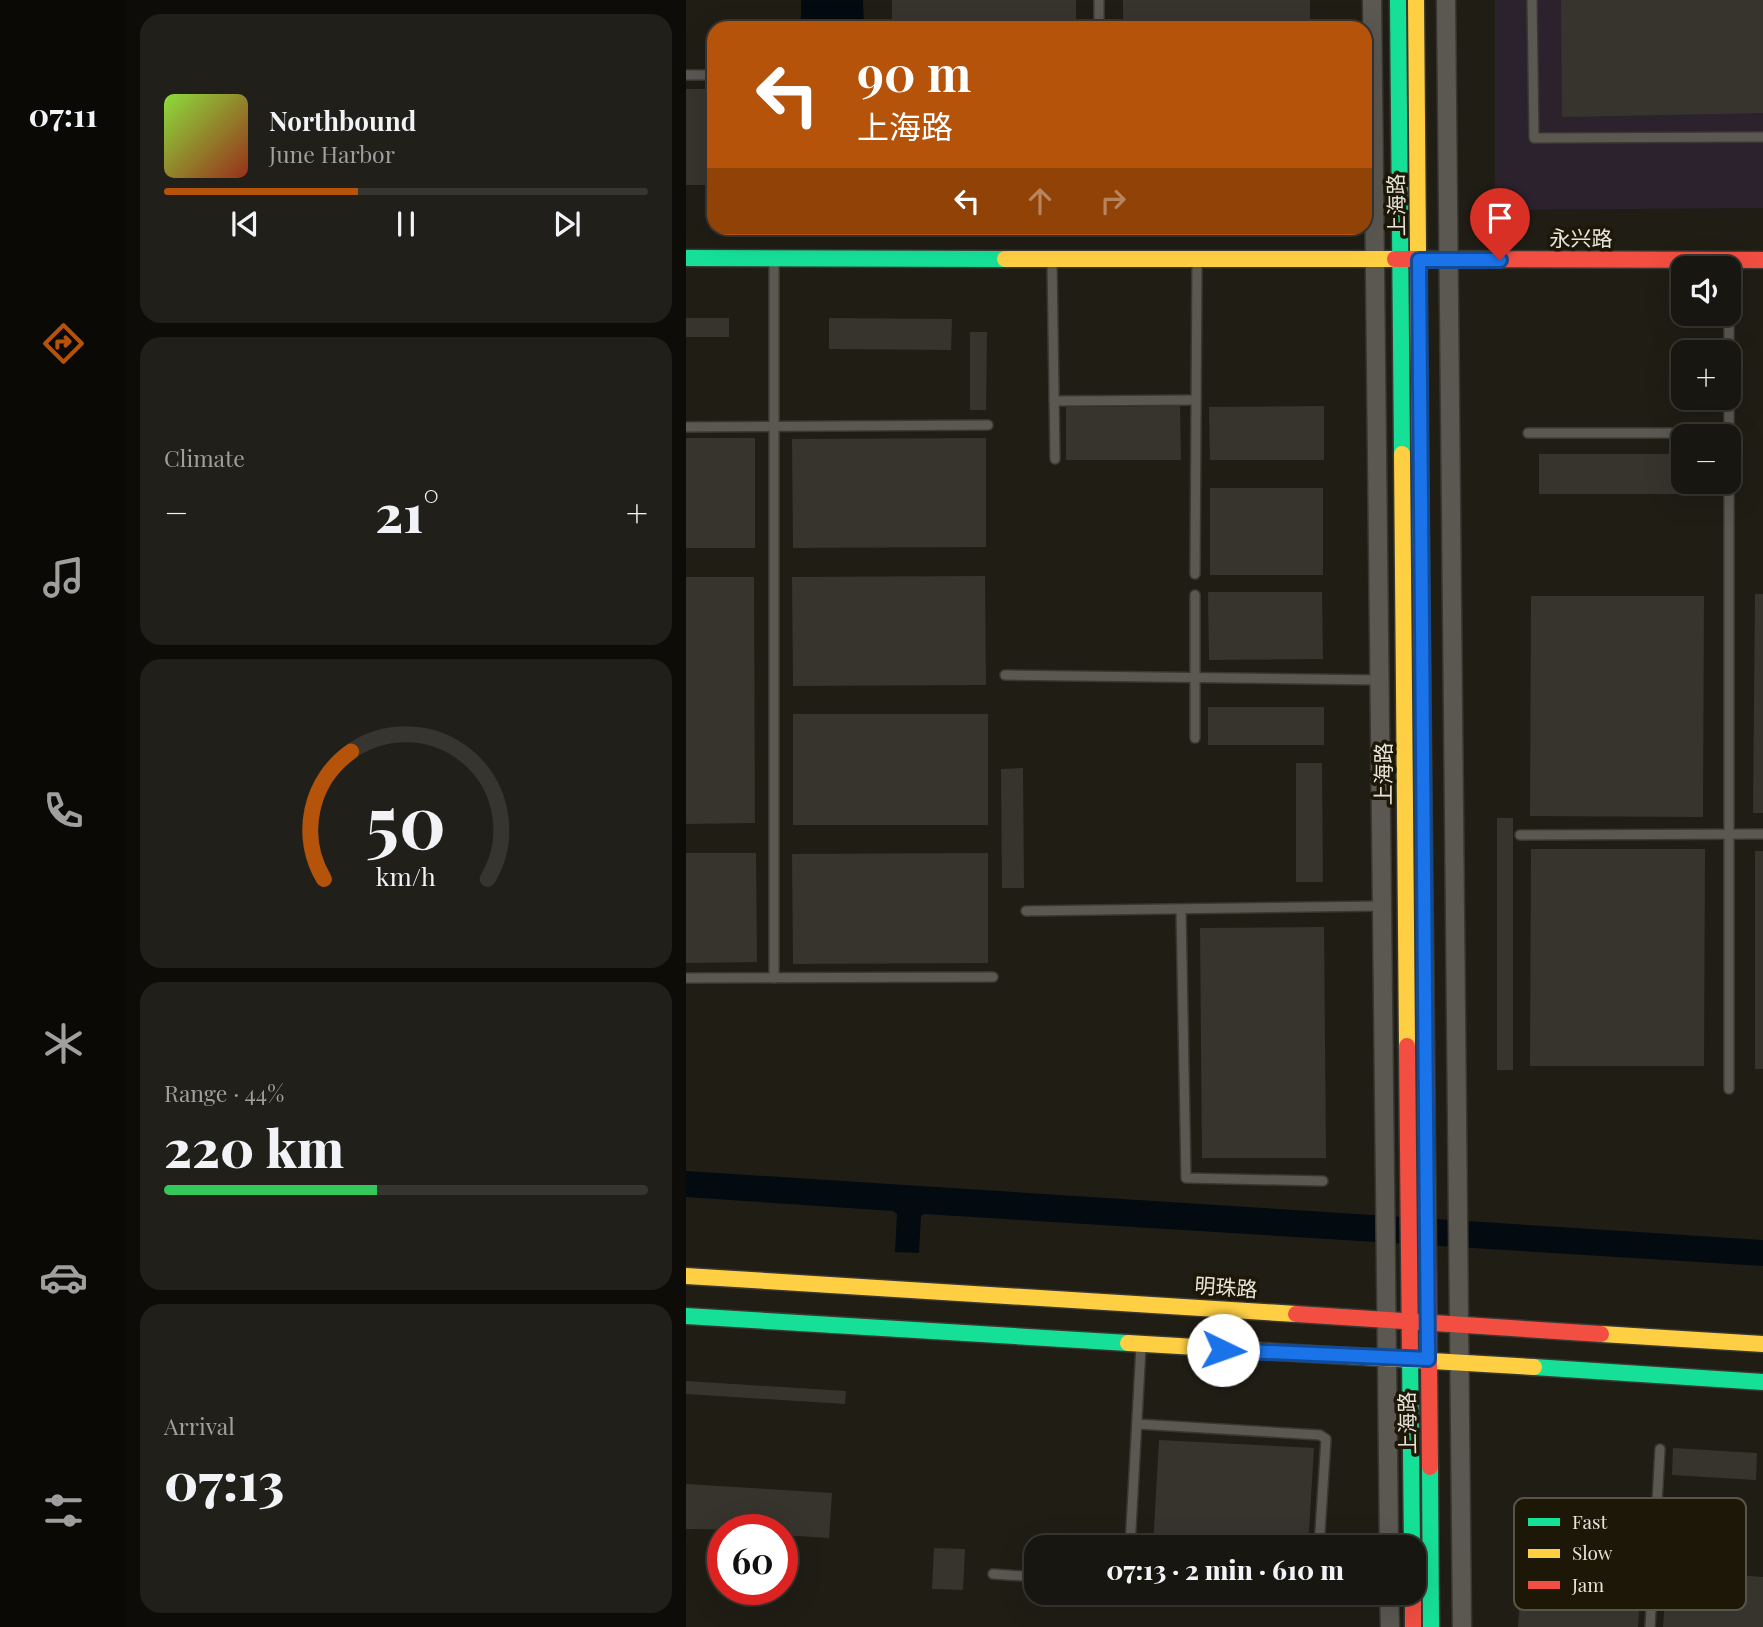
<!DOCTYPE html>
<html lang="en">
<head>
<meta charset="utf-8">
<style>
	:root { --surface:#181610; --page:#211f19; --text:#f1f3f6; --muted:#9f9f9f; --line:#363530; --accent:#b45309 }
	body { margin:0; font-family:"Playfair Display","Noto Sans SC",serif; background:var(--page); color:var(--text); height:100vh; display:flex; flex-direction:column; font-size:26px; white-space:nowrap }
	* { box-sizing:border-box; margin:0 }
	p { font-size:23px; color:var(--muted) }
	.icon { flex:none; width:38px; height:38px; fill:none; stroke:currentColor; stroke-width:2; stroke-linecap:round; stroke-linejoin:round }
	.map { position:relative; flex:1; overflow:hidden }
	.sheet { display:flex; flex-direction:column; gap:14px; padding:14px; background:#0d0c09; width:560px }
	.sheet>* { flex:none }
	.top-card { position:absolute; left:21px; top:21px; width:665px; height:214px; border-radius:21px; box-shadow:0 7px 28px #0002,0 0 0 2px var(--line); background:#b45309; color:#fff; overflow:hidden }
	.controls { position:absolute; left:985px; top:256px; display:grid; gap:14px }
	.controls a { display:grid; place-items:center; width:70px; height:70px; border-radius:14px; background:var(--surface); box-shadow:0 7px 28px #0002,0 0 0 2px var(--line); font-size:35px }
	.speed { position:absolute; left:21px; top:1514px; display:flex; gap:14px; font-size:35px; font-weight:700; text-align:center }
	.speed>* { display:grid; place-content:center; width:91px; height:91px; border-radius:50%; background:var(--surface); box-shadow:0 7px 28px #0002,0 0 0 2px var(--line); line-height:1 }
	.speed .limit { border:10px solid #d22; background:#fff; color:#111 }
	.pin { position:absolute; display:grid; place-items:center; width:60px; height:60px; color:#fff; margin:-72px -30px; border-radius:50% 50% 50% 0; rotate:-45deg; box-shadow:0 0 7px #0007 }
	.pin .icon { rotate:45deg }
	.me { position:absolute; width:77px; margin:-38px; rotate:93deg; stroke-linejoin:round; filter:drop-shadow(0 0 5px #0008) }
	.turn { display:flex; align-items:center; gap:24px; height:147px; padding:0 35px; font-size:32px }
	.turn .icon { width:91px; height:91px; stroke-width:2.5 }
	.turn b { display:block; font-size:49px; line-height:60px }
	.lanes { display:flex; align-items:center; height:66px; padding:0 35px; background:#0003; justify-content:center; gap:35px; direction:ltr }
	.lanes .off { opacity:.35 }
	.big { font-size:52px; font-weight:800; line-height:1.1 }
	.sheet .card { flex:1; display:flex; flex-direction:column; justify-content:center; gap:10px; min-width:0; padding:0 24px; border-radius:21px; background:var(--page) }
	.sheet .dial { align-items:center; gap:0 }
	.dial svg { height:182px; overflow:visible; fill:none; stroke:var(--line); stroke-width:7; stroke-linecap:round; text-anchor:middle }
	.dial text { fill:var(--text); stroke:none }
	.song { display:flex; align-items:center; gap:21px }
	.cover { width:84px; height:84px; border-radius:10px; background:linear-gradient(135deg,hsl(90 70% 55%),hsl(10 70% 35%)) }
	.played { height:7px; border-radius:4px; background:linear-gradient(90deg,var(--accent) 40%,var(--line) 40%) }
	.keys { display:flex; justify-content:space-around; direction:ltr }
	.heat { display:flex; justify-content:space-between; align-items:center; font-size:38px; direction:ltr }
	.charge { height:10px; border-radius:5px; background:linear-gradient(90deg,#34c759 44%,var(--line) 0) }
	.trip { position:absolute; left:338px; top:1535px; width:402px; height:70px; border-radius:21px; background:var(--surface); box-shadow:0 7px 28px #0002,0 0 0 2px var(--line); font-weight:800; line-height:70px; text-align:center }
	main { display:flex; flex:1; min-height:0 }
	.tab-bar { display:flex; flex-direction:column; width:126px; justify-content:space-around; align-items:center; background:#0a0906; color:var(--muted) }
	.tab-bar .icon { width:49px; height:49px }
	.tab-bar .selected { color:var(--accent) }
	.tab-bar b { font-size:32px; color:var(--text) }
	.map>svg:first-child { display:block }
	.industrial { fill:#2c222d }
	.water { fill:#030b11 }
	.building { fill:#37342d }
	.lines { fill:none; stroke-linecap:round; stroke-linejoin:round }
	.lane-casing { stroke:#393731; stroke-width:12 }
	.street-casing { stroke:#393731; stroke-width:21 }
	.fast-casing { stroke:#393731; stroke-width:19 }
	.slow-casing { stroke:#393731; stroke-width:19 }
	.jam-casing { stroke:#393731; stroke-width:19 }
	.lane { stroke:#5a5851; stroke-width:9 }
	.street { stroke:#5a5851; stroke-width:18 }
	.fast { stroke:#16e098; stroke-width:16 }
	.slow { stroke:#ffcf43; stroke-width:16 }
	.jam { stroke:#f24e42; stroke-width:16 }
	.route-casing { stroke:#114b97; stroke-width:18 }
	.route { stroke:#1a73e8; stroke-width:12 }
	.labels { text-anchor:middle; stroke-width:7; stroke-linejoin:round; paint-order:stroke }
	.street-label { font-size:21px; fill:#e6e3d9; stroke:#1c1707 }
	.key { fill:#1c1707; stroke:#595446; stroke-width:2 }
	.key-label { font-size:19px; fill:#e6e3d9 }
</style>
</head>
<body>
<main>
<nav class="tab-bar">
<b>07:11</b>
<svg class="icon selected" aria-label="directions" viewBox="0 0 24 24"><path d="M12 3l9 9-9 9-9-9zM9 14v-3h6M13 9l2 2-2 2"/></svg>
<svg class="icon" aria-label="music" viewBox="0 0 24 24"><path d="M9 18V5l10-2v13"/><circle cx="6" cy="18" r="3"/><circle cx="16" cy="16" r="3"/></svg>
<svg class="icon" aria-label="phone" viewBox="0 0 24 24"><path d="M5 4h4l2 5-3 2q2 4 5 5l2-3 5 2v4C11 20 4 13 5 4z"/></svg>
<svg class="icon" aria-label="climate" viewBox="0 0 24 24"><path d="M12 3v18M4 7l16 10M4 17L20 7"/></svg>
<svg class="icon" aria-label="car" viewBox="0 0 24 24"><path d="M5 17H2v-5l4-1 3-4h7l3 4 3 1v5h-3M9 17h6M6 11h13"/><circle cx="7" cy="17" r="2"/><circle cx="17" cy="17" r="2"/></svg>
<svg class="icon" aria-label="filters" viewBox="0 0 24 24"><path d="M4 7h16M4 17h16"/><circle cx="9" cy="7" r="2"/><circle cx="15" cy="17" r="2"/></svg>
</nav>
<section class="sheet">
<div class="card">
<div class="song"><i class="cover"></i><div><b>Northbound</b><p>June Harbor</p></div></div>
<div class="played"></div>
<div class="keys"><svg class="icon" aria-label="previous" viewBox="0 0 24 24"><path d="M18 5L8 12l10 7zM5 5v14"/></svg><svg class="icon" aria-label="pause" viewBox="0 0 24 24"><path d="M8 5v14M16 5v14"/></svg><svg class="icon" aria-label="next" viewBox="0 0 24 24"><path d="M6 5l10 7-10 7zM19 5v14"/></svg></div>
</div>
<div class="card"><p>Climate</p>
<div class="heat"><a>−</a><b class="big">21°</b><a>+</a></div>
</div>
<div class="card dial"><svg viewBox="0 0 100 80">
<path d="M14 69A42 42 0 1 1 86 69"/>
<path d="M14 69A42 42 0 0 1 26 13" stroke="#b45309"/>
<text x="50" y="56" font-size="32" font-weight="700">50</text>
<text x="50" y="72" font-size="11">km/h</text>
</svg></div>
<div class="card"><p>Range · 44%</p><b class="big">220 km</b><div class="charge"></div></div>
<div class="card"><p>Arrival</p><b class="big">07:13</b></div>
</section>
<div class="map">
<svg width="1077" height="1627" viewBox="0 0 1077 1627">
	<rect width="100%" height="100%" fill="#201d15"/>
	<path class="industrial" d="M809 0H1077V208L809 210Z"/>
	<g class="water">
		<path d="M115 0H177L178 28H115Z"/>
		<path d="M0 1171 1077 1240V1266L238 1214 235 1216 233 1253 209 1252 211 1214 207 1211 0 1197Z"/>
	</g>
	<g class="building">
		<rect x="206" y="0" width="184" height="28"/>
		<rect x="437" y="0" width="187" height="28"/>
		<path d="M875 0H1077V113L876 117Z"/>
		<rect x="0" y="89" width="28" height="96"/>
		<rect x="0" y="318" width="43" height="19"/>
		<path d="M143 318 266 319 265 350 143 349Z"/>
		<path d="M284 332H301L300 410H284Z"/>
		<path d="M494 406 495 460H380V407Z"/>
		<path d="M638 406V460H524L523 407Z"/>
		<rect x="0" y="438" width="69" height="110"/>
		<path d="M300 438V547L107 548 106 439Z"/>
		<rect x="853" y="454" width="145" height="40"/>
		<rect x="524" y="488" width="113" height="87"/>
		<path d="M299 576 300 685 107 686 106 577Z"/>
		<path d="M0 577H68L69 823 0 824Z"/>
		<path d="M522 592H636L637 659 523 660Z"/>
		<path d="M1069 594H1077V813H1067Z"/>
		<path d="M845 596H1018L1017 817 844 816Z"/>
		<rect x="522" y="707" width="116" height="38"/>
		<rect x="107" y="714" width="195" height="111"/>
		<path d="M610 763H636L637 882H610Z"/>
		<path d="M337 768 338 888H316L315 769Z"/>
		<rect x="811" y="818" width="16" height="252"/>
		<path d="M845 849H1019L1018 1066H844Z"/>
		<rect x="1069" y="851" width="8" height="218"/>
		<path d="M0 853H70L71 962 0 963Z"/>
		<path d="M302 853V963L107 964 106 854Z"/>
		<path d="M638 927 640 1158H516L514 928Z"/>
		<path d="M0 1381 160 1391 159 1404 0 1394Z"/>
		<path d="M473 1440 628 1448 622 1547H467Z"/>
		<path d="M987 1448 1071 1453 1070 1480 986 1475Z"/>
		<path d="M0 1484 146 1493 143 1538 96 1535V1530L0 1529Z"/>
		<path d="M248 1548 279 1549 277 1590 246 1589Z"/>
		<path d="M837 1561 956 1569 952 1627H832Z"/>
		<path d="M981 1570 1077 1577V1627H977Z"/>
	</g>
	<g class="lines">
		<g class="lane-casing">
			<g id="lane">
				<path d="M413 0V28"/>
				<path d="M846 0 848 138 1077 137"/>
				<path d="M0 75H28"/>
				<path d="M88 259V978"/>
				<path d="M366 262 369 459"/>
				<path d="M368 401 510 400"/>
				<path d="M0 427 302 425"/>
				<path d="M842 433H1043"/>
				<path d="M509 574 511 261"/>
				<path d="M509 595V738"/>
				<path d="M319 675 694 680"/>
				<path d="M834 835 1077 834"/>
				<path d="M495 909 500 1178 637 1181"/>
				<path d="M340 911 696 906"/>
				<path d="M0 978 307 977"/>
				<path d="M1043 1089V262"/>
				<path d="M451 1424 634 1435 640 1439 633 1547"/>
				<path d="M444 1547 455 1346"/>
				<path d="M307 1574 350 1577"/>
				<path d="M590 1592H630"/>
				<path d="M964 1627 974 1449"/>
			</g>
		</g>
		<g class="street-casing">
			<g id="street">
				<path d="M686 0 703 1547"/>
				<path d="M760 0 776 1627"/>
				<path d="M703 1592 704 1627"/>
			</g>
		</g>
		<g class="fast-casing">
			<g id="fast">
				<path d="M712 0 716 454"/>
				<path d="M0 258 319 259"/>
				<path d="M733 375 740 1042"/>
				<path d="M0 1316 442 1343"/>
				<path d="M724 1355 726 1547"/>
				<path d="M848 1367 1077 1382"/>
				<path d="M744 1467 745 1627"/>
			</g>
		</g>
		<g class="slow-casing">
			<g id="slow">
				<path d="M730 0 733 375"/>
				<path d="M319 259H709"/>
				<path d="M716 454 721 1046"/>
				<path d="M0 1276 610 1314"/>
				<path d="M915 1334 1077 1344"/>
				<path d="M442 1343 848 1367"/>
			</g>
		</g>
		<g class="jam-casing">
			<g id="jam">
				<path d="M709 259 1077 260"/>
				<path d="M740 1042 744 1467"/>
				<path d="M721 1046 724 1355"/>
				<path d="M610 1314 915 1334"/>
				<path d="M727 1592V1627"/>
			</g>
		</g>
		<use href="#lane" class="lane"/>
		<use href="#street" class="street"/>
		<use href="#fast" class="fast"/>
		<use href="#slow" class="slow"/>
		<use href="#jam" class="jam"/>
	</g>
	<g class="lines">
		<g class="route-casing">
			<path id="route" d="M537 1350 742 1359 733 260H814"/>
		</g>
		<use href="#route" class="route"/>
	</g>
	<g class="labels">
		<g class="street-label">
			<text transform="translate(711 205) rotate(-91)" y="7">上海路</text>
			<text x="895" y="246">永兴路</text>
			<text transform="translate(698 774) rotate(-90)" y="7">上海路</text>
			<text transform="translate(540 1288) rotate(4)" y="7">明珠路</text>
			<text transform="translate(722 1423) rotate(-91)" y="7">上海路</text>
		</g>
	</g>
	<rect x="828" y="1498" width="232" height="112" rx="10" class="key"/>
	<rect x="842" y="1518" width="32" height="8" fill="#16e098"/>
	<rect x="842" y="1549" width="32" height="9" fill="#ffcf43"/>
	<rect x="842" y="1581" width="32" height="8" fill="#f24e42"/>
	<g class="key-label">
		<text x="886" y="1529">Fast</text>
		<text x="886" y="1560">Slow</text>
		<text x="886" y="1592">Jam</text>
	</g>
</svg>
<div class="controls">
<a><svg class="icon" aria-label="sound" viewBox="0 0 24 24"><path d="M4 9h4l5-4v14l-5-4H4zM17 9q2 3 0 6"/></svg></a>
<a>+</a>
<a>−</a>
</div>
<div class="speed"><div class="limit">60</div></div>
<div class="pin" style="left:814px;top:260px;background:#d93025"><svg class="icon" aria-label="arrive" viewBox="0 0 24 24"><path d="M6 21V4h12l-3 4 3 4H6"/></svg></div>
<svg class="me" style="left:537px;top:1350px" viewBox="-20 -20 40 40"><circle r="19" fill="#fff"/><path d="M0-13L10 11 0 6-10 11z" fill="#1a73e8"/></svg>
<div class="trip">07:13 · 2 min · 610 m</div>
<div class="top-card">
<div class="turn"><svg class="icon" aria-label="left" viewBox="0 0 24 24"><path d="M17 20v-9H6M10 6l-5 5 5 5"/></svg><div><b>90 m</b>上海路</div></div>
<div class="lanes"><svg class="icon" aria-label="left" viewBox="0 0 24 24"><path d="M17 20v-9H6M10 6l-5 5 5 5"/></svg><svg class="icon off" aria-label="ahead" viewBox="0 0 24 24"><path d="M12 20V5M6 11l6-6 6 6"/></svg><svg class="icon off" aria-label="right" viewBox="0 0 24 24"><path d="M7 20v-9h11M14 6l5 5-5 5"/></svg></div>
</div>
</div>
</main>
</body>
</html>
